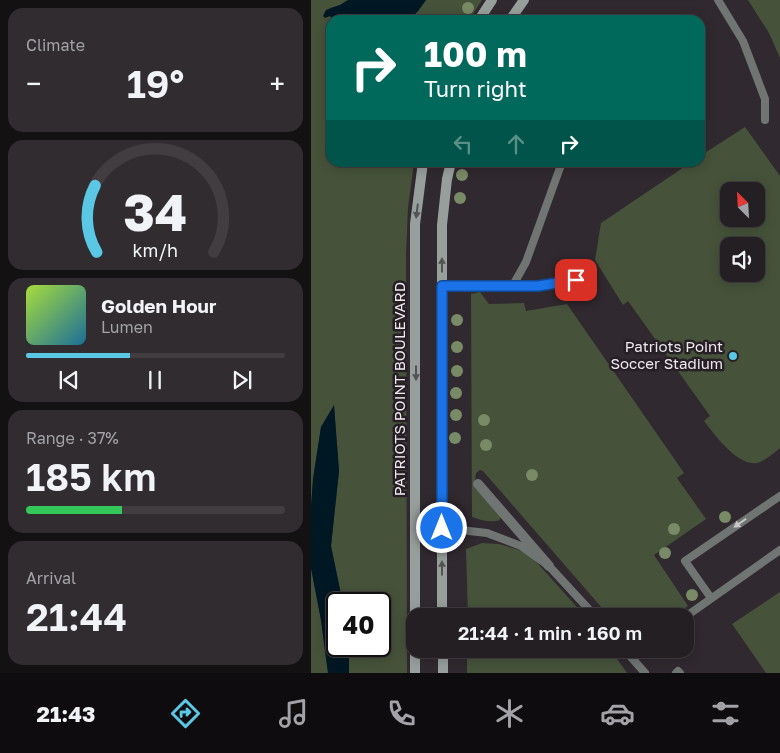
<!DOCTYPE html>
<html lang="en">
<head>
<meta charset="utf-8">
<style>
	:root { --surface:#241f23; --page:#302c30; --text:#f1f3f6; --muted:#a3a2a6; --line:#413d41; --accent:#5ac8e5 }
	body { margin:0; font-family:"Golos Text",sans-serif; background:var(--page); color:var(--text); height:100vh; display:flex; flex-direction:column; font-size:19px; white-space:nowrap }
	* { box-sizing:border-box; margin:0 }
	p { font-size:16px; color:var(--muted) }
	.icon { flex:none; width:28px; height:28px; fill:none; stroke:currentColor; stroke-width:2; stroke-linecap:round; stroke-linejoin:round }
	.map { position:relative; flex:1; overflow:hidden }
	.side { display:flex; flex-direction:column; gap:8px; padding:8px; background:#141113; width:311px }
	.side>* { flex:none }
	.guide { position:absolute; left:15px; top:15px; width:379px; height:152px; border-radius:15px; box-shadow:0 2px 12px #0003,0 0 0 1px var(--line); background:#00695c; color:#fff; overflow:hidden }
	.needle { width:32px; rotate:336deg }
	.controls { position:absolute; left:409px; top:182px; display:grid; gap:10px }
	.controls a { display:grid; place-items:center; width:45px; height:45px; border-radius:10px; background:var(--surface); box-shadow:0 2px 12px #0003,0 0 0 1px var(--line); font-size:25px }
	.speed { position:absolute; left:15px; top:592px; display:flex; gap:10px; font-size:25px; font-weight:700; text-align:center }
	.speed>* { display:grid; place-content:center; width:65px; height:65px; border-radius:50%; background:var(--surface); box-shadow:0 2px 12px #0003,0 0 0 1px var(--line); line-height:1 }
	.speed .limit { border:2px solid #111; border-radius:8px; background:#fff; color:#111 }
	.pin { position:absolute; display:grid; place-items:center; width:42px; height:42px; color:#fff; margin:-21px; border-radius:10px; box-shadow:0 2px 8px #0006 }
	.me { position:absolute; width:55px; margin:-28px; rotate:0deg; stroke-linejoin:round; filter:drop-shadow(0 0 4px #0008) }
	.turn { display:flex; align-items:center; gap:18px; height:105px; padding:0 15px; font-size:22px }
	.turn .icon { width:65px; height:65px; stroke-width:2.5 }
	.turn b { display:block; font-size:35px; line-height:42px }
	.lanes { display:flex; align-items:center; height:48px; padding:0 15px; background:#0003; justify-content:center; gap:25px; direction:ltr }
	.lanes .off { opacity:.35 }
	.big { font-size:38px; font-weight:600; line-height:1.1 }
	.side .widget { flex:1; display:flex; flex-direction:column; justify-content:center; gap:8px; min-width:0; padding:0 18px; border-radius:15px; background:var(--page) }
	.side .dial { align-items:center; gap:0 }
	.dial svg { height:130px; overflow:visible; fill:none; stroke:var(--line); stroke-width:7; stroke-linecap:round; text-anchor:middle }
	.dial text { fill:var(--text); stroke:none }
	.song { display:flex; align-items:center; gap:15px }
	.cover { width:60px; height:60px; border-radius:8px; background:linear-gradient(135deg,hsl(80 70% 55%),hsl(200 70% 35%)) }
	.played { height:5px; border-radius:2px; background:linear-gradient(90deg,var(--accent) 40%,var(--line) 40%) }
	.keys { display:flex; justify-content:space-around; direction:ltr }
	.heat { display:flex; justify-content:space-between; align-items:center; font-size:28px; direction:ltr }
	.charge { height:8px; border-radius:4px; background:linear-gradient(90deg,#34c759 37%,var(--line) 0) }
	.trip { position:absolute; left:95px; top:608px; width:288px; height:50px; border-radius:15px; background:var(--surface); box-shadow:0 2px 12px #0003,0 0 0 1px var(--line); font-weight:600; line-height:50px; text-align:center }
	.tab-bar { display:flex; height:80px; justify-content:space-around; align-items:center; background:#0e0c0e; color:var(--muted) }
	.tab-bar .icon { width:35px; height:35px }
	.tab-bar .current { color:var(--accent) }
	.tab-bar b { font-size:22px; color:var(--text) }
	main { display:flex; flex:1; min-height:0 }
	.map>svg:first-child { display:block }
	.green { fill:#46533a; fill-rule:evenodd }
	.water { fill:#001824 }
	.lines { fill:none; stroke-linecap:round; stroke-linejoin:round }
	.lane { stroke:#707574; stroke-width:8 }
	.street { stroke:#707574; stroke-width:10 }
	.secondary { stroke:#979f9d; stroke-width:10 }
	.tree { fill:#798a66 }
	.oneway { fill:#535255 }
	.oneway2 { fill:#c7c6c8 }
	.route-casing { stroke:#114b97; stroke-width:12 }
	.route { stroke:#1a73e8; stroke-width:9 }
	.poi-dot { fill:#5ac8e5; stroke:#261f25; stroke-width:2 }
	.labels { text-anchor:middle; stroke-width:5; stroke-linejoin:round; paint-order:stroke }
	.poi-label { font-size:15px; fill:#ece8ec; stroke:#261f25; text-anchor:end }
	.street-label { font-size:15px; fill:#ece8ec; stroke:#261f25 }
</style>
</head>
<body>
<main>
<section class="side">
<div class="widget"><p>Climate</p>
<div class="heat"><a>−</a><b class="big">19°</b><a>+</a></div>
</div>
<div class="widget dial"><svg viewBox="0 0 100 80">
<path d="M14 69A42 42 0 1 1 86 69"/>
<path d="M14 69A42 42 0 0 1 13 28" stroke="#5ac8e5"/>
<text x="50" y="56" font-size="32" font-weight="700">34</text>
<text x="50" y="72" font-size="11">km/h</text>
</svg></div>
<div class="widget">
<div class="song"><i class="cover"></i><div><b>Golden Hour</b><p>Lumen</p></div></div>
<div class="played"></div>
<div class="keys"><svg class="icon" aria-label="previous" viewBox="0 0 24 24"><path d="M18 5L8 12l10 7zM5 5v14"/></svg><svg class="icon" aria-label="pause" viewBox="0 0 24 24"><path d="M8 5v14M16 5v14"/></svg><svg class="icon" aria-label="next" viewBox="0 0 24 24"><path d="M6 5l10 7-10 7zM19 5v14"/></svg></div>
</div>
<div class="widget"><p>Range · 37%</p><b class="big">185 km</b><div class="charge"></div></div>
<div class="widget"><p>Arrival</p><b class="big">21:44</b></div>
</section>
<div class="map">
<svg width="469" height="673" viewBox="0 0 469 673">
	<rect width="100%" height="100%" fill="#30292f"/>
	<g class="green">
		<path d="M0 0H37L29 5 19 8 15 16H19L22 20H20V162L103 163 97 208 95 255 96 673H38V646H69V604H32L20 546 28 471 23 406 10 427 2 479 0 507Z"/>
		<path d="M115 0H171L158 20H98L107 11Z"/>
		<path d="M437 0H469V58L458 33Z"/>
		<path d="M434 127 469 176V448C463 453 456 459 449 462 429 470 404 435 393 421L399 416 317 301 312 305 284 260 290 223 379 163 389 162V156ZM418 191H445V219H418ZM418 246H445V274H418Z"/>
		<path d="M169 292 178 304 213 303 215 311 256 304 373 473 366 478 395 519 343 555 377 606 363 616H298L172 471 169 470 165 473 163 487 189 516V520C180 523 169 520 161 517L160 294Z"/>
		<path d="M171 543 188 544 208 550 220 556 274 616H157L155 549Z"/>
		<path d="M0 568 10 620 17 673H0Z"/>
		<path d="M469 592V673H455L421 624Z"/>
		<path d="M156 649H299L316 673H156Z"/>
	</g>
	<g class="water">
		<path d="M37 0H115L107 11 98 20H22L19 16 14 18 12 16 15 10 29 5Z"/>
		<path d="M23 405 28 471 20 546 32 604H26V646H38V673H17L10 620 0 568V507L2 479 10 427Z"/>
	</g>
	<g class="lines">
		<g class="lane">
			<path d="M407 0 432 41 454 99V120"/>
			<path d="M131 286H227L265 280"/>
			<path d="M201 287 215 262 251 162"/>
			<path d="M105 530 131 528 176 533 210 546 238 566 284 616"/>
			<path d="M400 598 374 561 469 496"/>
			<path d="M374 617 469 550"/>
			<path d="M313 649 334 673"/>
			<path d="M319 656 329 649"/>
			<path d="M365 673 367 671 369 673"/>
		</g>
		<path class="street" d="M167 484 238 566"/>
		<g class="secondary">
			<path d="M168 20 181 0"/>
			<path d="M199 20 213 0"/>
			<path d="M104 616V224L112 162"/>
			<path d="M131 616V225L136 179 140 162"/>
			<path d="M104 649V673"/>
			<path d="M132 649V673"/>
		</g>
	</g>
	<g class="tree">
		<circle cx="157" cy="8" r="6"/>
		<circle cx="151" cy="175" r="6"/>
		<circle cx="149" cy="198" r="6"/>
		<circle cx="146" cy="320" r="6"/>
		<circle cx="146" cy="347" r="6"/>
		<circle cx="146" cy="371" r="6"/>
		<circle cx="145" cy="393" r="6"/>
		<circle cx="145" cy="415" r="6"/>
		<circle cx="173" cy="420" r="6"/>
		<circle cx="144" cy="438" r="6"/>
		<circle cx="175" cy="445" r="6"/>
		<circle cx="221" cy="475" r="6"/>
		<circle cx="414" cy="517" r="6"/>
		<circle cx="363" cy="529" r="6"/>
		<circle cx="354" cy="553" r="6"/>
		<circle cx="381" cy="595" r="6"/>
	</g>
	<defs><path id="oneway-solid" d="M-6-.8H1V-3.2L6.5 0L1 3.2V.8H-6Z" transform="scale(1.25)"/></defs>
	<g class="oneway">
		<use href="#oneway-solid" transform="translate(106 211) rotate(97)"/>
		<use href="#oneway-solid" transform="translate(131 265) rotate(-90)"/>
		<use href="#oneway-solid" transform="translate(105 373) rotate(90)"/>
		<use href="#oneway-solid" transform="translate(131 568) rotate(-90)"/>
	</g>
	<use class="oneway2" href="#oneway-solid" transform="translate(429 523) rotate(145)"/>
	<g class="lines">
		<g class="route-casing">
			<path id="route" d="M131 528V286H227L265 280"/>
		</g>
		<use href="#route" class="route"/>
	</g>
	<circle class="poi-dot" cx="422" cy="356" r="5"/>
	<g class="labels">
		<g class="poi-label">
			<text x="412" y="352">Patriots Point<tspan x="412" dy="17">Soccer Stadium</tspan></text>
		</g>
		<g class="street-label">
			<text transform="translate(89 389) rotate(-90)" y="5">PATRIOTS POINT BOULEVARD</text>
		</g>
	</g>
</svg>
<div class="controls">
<a><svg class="needle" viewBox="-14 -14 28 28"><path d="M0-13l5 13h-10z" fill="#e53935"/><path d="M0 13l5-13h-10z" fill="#a3a2a6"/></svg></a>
<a><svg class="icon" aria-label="sound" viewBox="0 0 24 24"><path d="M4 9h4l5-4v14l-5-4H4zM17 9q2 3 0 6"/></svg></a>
</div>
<div class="speed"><div class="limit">40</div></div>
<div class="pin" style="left:265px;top:280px;background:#d93025"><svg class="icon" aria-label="arrive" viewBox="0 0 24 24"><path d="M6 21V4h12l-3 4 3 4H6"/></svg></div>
<svg class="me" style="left:131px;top:528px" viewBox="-20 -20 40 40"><circle r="17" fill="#1a73e8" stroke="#fff" stroke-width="3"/><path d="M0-11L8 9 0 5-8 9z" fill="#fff"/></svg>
<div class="trip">21:44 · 1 min · 160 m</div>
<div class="guide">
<div class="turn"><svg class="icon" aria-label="right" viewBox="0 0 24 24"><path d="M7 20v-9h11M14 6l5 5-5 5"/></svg><div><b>100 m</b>Turn right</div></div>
<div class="lanes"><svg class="icon off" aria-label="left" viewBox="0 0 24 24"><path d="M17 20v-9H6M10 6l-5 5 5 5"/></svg><svg class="icon off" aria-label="ahead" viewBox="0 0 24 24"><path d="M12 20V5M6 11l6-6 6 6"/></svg><svg class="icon" aria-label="right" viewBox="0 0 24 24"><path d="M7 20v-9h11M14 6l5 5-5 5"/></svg></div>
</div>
</div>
</main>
<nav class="tab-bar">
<b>21:43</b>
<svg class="icon current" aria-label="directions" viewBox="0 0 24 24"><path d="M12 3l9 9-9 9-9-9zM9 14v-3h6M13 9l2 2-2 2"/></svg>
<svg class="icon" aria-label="music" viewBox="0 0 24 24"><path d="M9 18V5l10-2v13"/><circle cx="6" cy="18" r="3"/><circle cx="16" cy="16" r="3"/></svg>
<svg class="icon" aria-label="phone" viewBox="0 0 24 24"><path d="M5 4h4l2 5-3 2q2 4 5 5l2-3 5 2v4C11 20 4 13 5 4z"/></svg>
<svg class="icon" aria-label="climate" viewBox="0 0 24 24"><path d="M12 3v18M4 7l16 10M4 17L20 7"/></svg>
<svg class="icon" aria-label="car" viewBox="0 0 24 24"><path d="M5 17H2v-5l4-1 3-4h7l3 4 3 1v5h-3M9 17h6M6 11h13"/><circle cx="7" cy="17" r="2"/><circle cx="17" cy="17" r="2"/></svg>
<svg class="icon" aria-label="filters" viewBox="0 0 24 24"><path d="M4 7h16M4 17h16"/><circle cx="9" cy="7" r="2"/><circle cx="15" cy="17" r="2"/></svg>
</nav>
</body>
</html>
